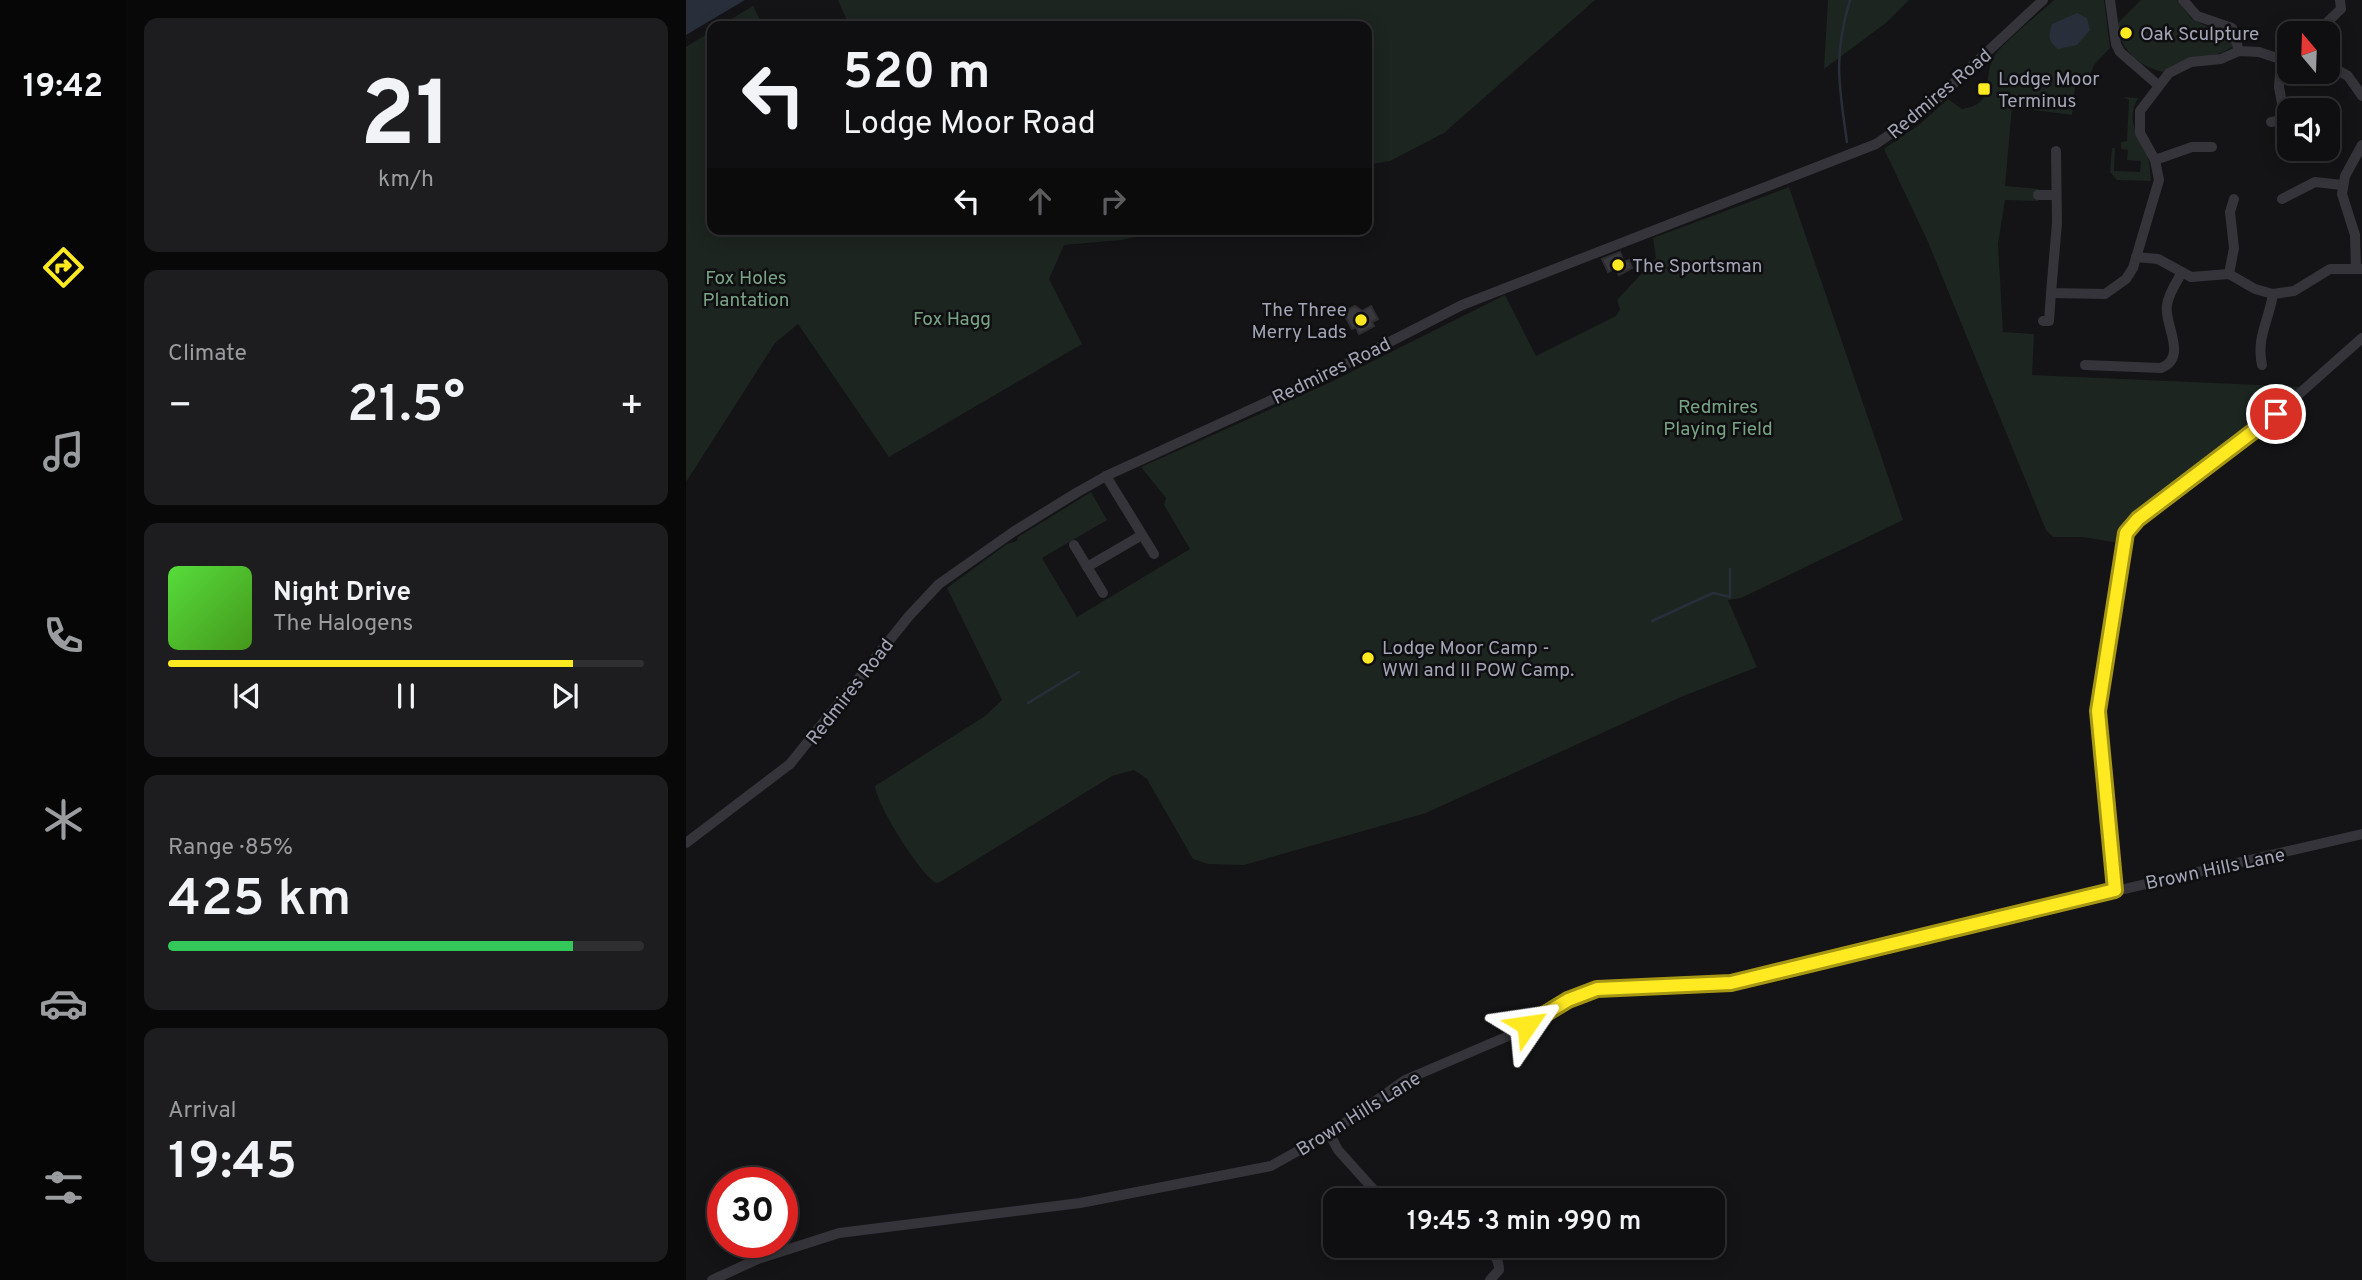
<!DOCTYPE html>
<html lang="en">
<head>
<meta charset="utf-8">
<style>
	:root { --surface:#0f0e10; --page:#1d1c1e; --text:#f1f3f6; --muted:#9b9c9f; --line:#2f2e30; --accent:#ffe921 }
	body { margin:0; font-family:Overpass,sans-serif; background:var(--page); color:var(--text); height:100vh; display:flex; flex-direction:column; font-size:26px; white-space:nowrap }
	* { box-sizing:border-box; margin:0 }
	p { font-size:23px; color:var(--muted) }
	.icon { flex:none; width:38px; height:38px; fill:none; stroke:currentColor; stroke-width:2; stroke-linecap:round; stroke-linejoin:round }
	.map { position:relative; flex:1; overflow:hidden }
	.sheet { display:flex; flex-direction:column; gap:18px; padding:18px; background:#080809; width:560px }
	.sheet>* { flex:none }
	.hud { position:absolute; left:21px; top:21px; width:665px; height:214px; border-radius:14px; box-shadow:0 4px 18px #0003,0 0 0 2px var(--line); background:#0f0e10; color:var(--text); overflow:hidden }
	.needle { width:46px; rotate:341deg }
	.buttons { position:absolute; left:1591px; top:21px; display:grid; gap:14px }
	.buttons a { display:grid; place-items:center; width:63px; height:63px; border-radius:14px; background:var(--surface); box-shadow:0 4px 18px #0003,0 0 0 2px var(--line); font-size:35px }
	.speed { position:absolute; left:21px; top:1167px; display:flex; gap:14px; font-size:35px; font-weight:700; text-align:center }
	.speed>* { display:grid; place-content:center; width:91px; height:91px; border-radius:50%; background:var(--surface); box-shadow:0 4px 18px #0003,0 0 0 2px var(--line); line-height:1 }
	.speed .limit { border:10px solid #d22; background:#fff; color:#111 }
	.pin { position:absolute; display:grid; place-items:center; width:60px; height:60px; color:#fff; margin:-30px; border:4px solid #fff; border-radius:50%; box-shadow:0 2px 7px #0007 }
	.me { position:absolute; width:77px; margin:-38px; rotate:58deg; stroke-linejoin:round; filter:drop-shadow(0 0 5px #0008) }
	.turn { display:flex; align-items:center; gap:24px; height:147px; padding:0 21px; font-size:32px }
	.turn .icon { width:91px; height:91px; stroke-width:2.5 }
	.turn b { display:block; font-size:49px; line-height:60px }
	.lanes { display:flex; align-items:center; height:66px; padding:0 21px; background:#0003; justify-content:center; gap:35px; direction:ltr }
	.lanes .off { opacity:.35 }
	.big { font-size:52px; font-weight:600; line-height:1.1 }
	.sheet .tile { flex:1; display:flex; flex-direction:column; justify-content:center; gap:10px; min-width:0; padding:0 24px; border-radius:14px; background:var(--page) }
	.sheet .dial { align-items:center; gap:0 }
	.dial b { font-size:91px; line-height:1 }
	.song { display:flex; align-items:center; gap:21px }
	.cover { width:84px; height:84px; border-radius:10px; background:linear-gradient(135deg,hsl(110 70% 55%),hsl(100 70% 35%)) }
	.played { height:7px; border-radius:4px; background:linear-gradient(90deg,var(--accent) 85%,var(--line) 85%) }
	.keys { display:flex; justify-content:space-around; direction:ltr }
	.heat { display:flex; justify-content:space-between; align-items:center; font-size:38px; direction:ltr }
	.charge { height:10px; border-radius:5px; background:linear-gradient(90deg,#34c759 85%,var(--line) 0) }
	.trip { position:absolute; left:637px; top:1188px; width:402px; height:70px; border-radius:14px; background:var(--surface); box-shadow:0 4px 18px #0003,0 0 0 2px var(--line); font-weight:600; line-height:70px; text-align:center }
	main { display:flex; flex:1; min-height:0 }
	.tab-bar { display:flex; flex-direction:column; width:126px; justify-content:space-around; align-items:center; background:#060606; color:var(--muted) }
	.tab-bar .icon { width:49px; height:49px }
	.tab-bar .current { color:var(--accent) }
	.tab-bar b { font-size:32px; color:var(--text) }
	.map>svg:first-child { display:block }
	.green { fill:#1d2520 }
	.water { fill:#282e3a }
	.lines { fill:none; stroke-linecap:round; stroke-linejoin:round }
	.stream { stroke:#282e3a; stroke-width:2.5 }
	.building { fill:#38383d; stroke:#2e2d31; stroke-width:2 }
	.minor { stroke:#34343a; stroke-width:10 }
	.route-casing { stroke:#a69715; stroke-width:18 }
	.route { stroke:#ffe921; stroke-width:12 }
	.poi-dot { fill:#ffe921; stroke:#0f0e10; stroke-width:2.5 }
	.labels { text-anchor:middle; stroke-width:5; stroke-linejoin:round; paint-order:stroke }
	.poi-label { font-size:19px; fill:#a3a5b7; stroke:#0f0e10; text-anchor:start }
	.street-label { font-size:19px; fill:#a3a5b7; stroke:#0f0e10 }
	.park-label { font-size:19px; fill:#78a485; stroke:#0f0e10 }
</style>
</head>
<body>
<main>
<nav class="tab-bar">
<b>19:42</b>
<svg class="icon current" aria-label="directions" viewBox="0 0 24 24"><path d="M12 3l9 9-9 9-9-9zM9 14v-3h6M13 9l2 2-2 2"/></svg>
<svg class="icon" aria-label="music" viewBox="0 0 24 24"><path d="M9 18V5l10-2v13"/><circle cx="6" cy="18" r="3"/><circle cx="16" cy="16" r="3"/></svg>
<svg class="icon" aria-label="phone" viewBox="0 0 24 24"><path d="M5 4h4l2 5-3 2q2 4 5 5l2-3 5 2v4C11 20 4 13 5 4z"/></svg>
<svg class="icon" aria-label="climate" viewBox="0 0 24 24"><path d="M12 3v18M4 7l16 10M4 17L20 7"/></svg>
<svg class="icon" aria-label="car" viewBox="0 0 24 24"><path d="M5 17H2v-5l4-1 3-4h7l3 4 3 1v5h-3M9 17h6M6 11h13"/><circle cx="7" cy="17" r="2"/><circle cx="17" cy="17" r="2"/></svg>
<svg class="icon" aria-label="filters" viewBox="0 0 24 24"><path d="M4 7h16M4 17h16"/><circle cx="9" cy="7" r="2"/><circle cx="15" cy="17" r="2"/></svg>
</nav>
<section class="sheet">
<div class="tile dial"><b>21</b><p>km/h</p></div>
<div class="tile"><p>Climate</p>
<div class="heat"><a>−</a><b class="big">21.5°</b><a>+</a></div>
</div>
<div class="tile">
<div class="song"><i class="cover"></i><div><b>Night Drive</b><p>The Halogens</p></div></div>
<div class="played"></div>
<div class="keys"><svg class="icon" aria-label="previous" viewBox="0 0 24 24"><path d="M18 5L8 12l10 7zM5 5v14"/></svg><svg class="icon" aria-label="pause" viewBox="0 0 24 24"><path d="M8 5v14M16 5v14"/></svg><svg class="icon" aria-label="next" viewBox="0 0 24 24"><path d="M6 5l10 7-10 7zM19 5v14"/></svg></div>
</div>
<div class="tile"><p>Range · 85%</p><b class="big">425 km</b><div class="charge"></div></div>
<div class="tile"><p>Arrival</p><b class="big">19:45</b></div>
</section>
<div class="map">
<svg width="1676" height="1280" viewBox="0 0 1676 1280">
	<rect width="100%" height="100%" fill="#141315"/>
	<g class="green">
		<path d="M152 0H909L758 133 704 161 681 165V26H159L162 23Z"/>
		<path d="M1142 0H1223L1201 22 1138 69Z"/>
		<path d="M1368 0H1418L1424 48 1408 65 1404 75 1390 77 1386 115 1326 107 1319 186 1353 189 1352 201 1319 200 1312 244 1317 332 1348 334 1346 375 1617 387 1439 522 1433 543 1396 537H1367L1360 530 1242 242 1198 149 1234 124 1262 99 1276 109C1310 104 1296 82 1307 58 1313 46 1355 12 1368 0Z"/>
		<path d="M1455 0H1491L1506 19 1522 27 1542 30 1546 37V47C1524 62 1498 54 1477 72 1452 66 1436 51 1430 25Z"/>
		<path d="M67 6 77 26H34Z"/>
		<path d="M26 31V229H487L435 240 378 245 363 279 396 344 203 457 112 324 89 343 0 482V47Z"/>
		<path d="M1437 97 1452 98C1440 120 1451 133 1460 153 1464 161 1464 172 1465 181L1431 180 1424 172 1426 148H1429L1428 171 1454 172 1455 161 1441 160 1442 150 1435 149V142L1441 141 1443 100Z"/>
		<path d="M1103 187 1217 520 1055 598 1042 600 1071 667 995 697 740 813 558 865 522 864 507 859 461 779 448 770 426 776 254 882 250 883C233 872 191 806 189 786L299 716 316 700 261 588 321 544 331 541 332 537 405 492 421 520 356 558 391 617 504 549 478 505 480 498 455 467 645 382 819 295 850 356 930 316 934 309 931 300 970 258 967 238Z"/>
	</g>
	<g class="water">
		<path d="M0 0H59L0 35Z"/>
		<path d="M1391 13 1401 18 1404 30 1391 45 1372 49C1362 41 1362 36 1366 24Z"/>
	</g>
	<g class="lines">
		<g class="stream">
			<path d="M1161 142C1153 86 1147 56 1164 0"/>
			<path d="M966 621 1027 593 1044 597V569"/>
			<path d="M342 703 393 672"/>
		</g>
	</g>
	<g class="building">
		<path d="M934 252 938 262 943 260 946 268 933 275 930 268 922 272 916 259Z"/>
		<path d="M669 306 676 311 685 306 692 319 686 322 688 326 673 334 670 327 666 329 657 312Z"/>
	</g>
	<g class="lines">
		<g class="minor">
			<path d="M1424 0 1430 44 1434 52 1472 85"/>
			<path d="M1497 0 1511 16 1546 28 1553 51"/>
			<path d="M1630 33 1655 9 1654 0"/>
			<path d="M1595 61 1593 87 1601 131"/>
			<path d="M1642 65 1662 76 1676 96"/>
			<path d="M1585 122 1599 120"/>
			<path d="M1370 151 1371 223 1365 293 1419 294 1440 279 1447 268 1473 180 1469 160 1454 133V111L1483 73 1505 62 1535 59 1553 51 1573 52 1603 62"/>
			<path d="M1469 160 1506 147H1526"/>
			<path d="M1352 195H1370"/>
			<path d="M1596 199 1629 182 1656 185"/>
			<path d="M1450 257 1472 259 1505 277 1543 274 1569 289 1587 294 1608 291 1644 269H1676"/>
			<path d="M1670 269 1669 235 1656 194 1659 176 1676 145"/>
			<path d="M1543 274 1548 248 1544 212 1548 199"/>
			<path d="M1357 321H1363L1365 293"/>
			<path d="M1399 365 1475 368C1503 357 1477 323 1481 305 1482 295 1490 283 1495 274"/>
			<path d="M1576 365C1570 338 1583 320 1587 294"/>
			<path d="M420 476 468 554"/>
			<path d="M388 545 417 593"/>
			<path d="M401 567 456 535"/>
			<path d="M0 843 104 764 223 616 253 584 327 532 390 493 420 476 631 379 776 305 1190 144 1239 110 1357 0"/>
			<path d="M1429 890 1412 711 1440 533 1455 516 1578 425 1676 338"/>
			<path d="M643 1133 652 1150 697 1200"/>
			<path d="M794 1246C805 1251 813 1257 813 1270L804 1280"/>
			<path d="M26 1280 72 1259 153 1233 394 1203 585 1166 646 1132 719 1080 820 1037 882 1000 911 989 1045 983 1162 953 1676 834"/>
		</g>
	</g>
	<g class="lines">
		<g class="route-casing">
			<path id="route" d="M841 1025 882 1000 911 989 1045 983 1429 890 1412 711 1440 533 1452 519 1590 414"/>
		</g>
		<use href="#route" class="route"/>
	</g>
	<g class="poi-dot">
		<circle cx="1440" cy="33" r="7"/>
		<rect x="1291" y="82" width="14" height="14" rx="3.5"/>
		<circle cx="932" cy="265" r="7"/>
		<circle cx="675" cy="320" r="7"/>
		<circle cx="682" cy="658" r="7"/>
	</g>
	<g class="labels">
		<g class="poi-label">
			<text x="1454" y="40">Oak Sculpture</text>
			<text x="1312" y="85">Lodge Moor<tspan x="1312" dy="22">Terminus</tspan></text>
			<text x="946" y="272">The Sportsman</text>
			<text x="661" y="316" text-anchor="end">The Three<tspan x="661" dy="22">Merry Lads</tspan></text>
			<text x="696" y="654">Lodge Moor Camp -<tspan x="696" dy="22">WWI and II POW Camp.</tspan></text>
		</g>
		<g class="street-label">
			<text transform="translate(1253 93) rotate(-40)" y="7">Redmires Road</text>
			<text transform="translate(645 370) rotate(-26)" y="7">Redmires Road</text>
			<text transform="translate(163 691) rotate(-52)" y="7">Redmires Road</text>
			<text transform="translate(1529 868) rotate(-12)" y="7">Brown Hills Lane</text>
			<text transform="translate(672 1113) rotate(-32)" y="7">Brown Hills Lane</text>
		</g>
		<g class="park-label">
			<text x="60" y="284">Fox Holes<tspan x="60" dy="22">Plantation</tspan></text>
			<text x="266" y="325">Fox Hagg</text>
			<text x="1032" y="413">Redmires<tspan x="1032" dy="22">Playing Field</tspan></text>
		</g>
	</g>
</svg>
<div class="buttons">
<a><svg class="needle" viewBox="-14 -14 28 28"><path d="M0-13l5 13h-10z" fill="#e53935"/><path d="M0 13l5-13h-10z" fill="#9b9c9f"/></svg></a>
<a><svg class="icon" aria-label="sound" viewBox="0 0 24 24"><path d="M4 9h4l5-4v14l-5-4H4zM17 9q2 3 0 6"/></svg></a>
</div>
<div class="speed"><div class="limit">30</div></div>
<div class="pin" style="left:1590px;top:414px;background:#d93025"><svg class="icon" aria-label="arrive" viewBox="0 0 24 24"><path d="M6 21V4h12l-3 4 3 4H6"/></svg></div>
<svg class="me" style="left:841px;top:1025px" viewBox="-20 -20 40 40"><path d="M0-17L14 15 0 8-14 15z" fill="#ffe921" stroke="#fff" stroke-width="4"/></svg>
<div class="trip">19:45 · 3 min · 990 m</div>
<div class="hud">
<div class="turn"><svg class="icon" aria-label="left" viewBox="0 0 24 24"><path d="M17 20v-9H6M10 6l-5 5 5 5"/></svg><div><b>520 m</b>Lodge Moor Road</div></div>
<div class="lanes"><svg class="icon" aria-label="left" viewBox="0 0 24 24"><path d="M17 20v-9H6M10 6l-5 5 5 5"/></svg><svg class="icon off" aria-label="ahead" viewBox="0 0 24 24"><path d="M12 20V5M6 11l6-6 6 6"/></svg><svg class="icon off" aria-label="right" viewBox="0 0 24 24"><path d="M7 20v-9h11M14 6l5 5-5 5"/></svg></div>
</div>
</div>
</main>
</body>
</html>
